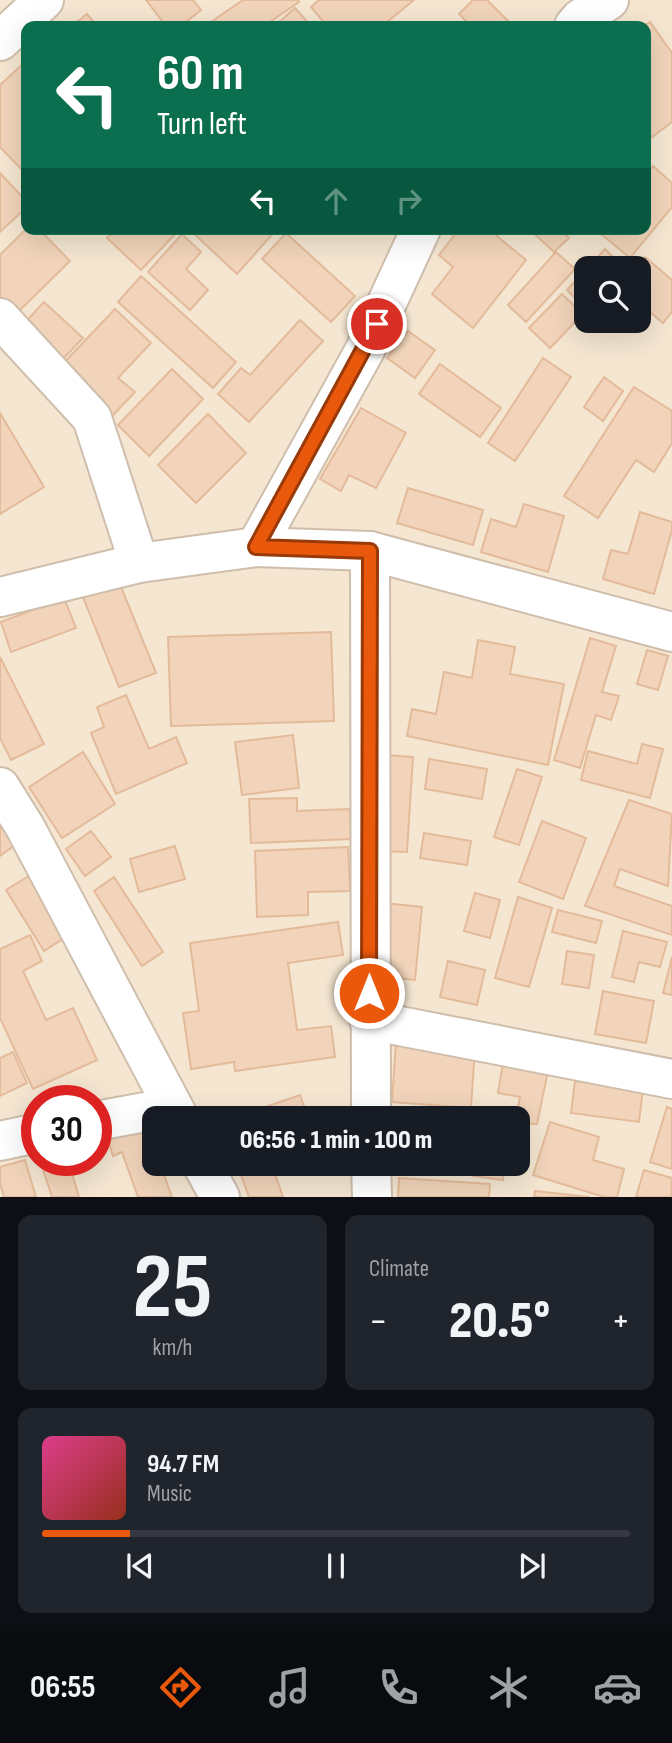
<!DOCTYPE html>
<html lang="en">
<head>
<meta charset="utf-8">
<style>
	:root { --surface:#171b24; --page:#20242c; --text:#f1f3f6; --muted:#9ea1a6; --line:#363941; --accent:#ea580c }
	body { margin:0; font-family:"Sofia Sans Condensed",sans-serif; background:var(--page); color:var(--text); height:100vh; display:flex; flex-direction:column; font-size:26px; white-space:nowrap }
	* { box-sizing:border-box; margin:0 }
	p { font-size:23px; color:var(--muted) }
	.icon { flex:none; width:38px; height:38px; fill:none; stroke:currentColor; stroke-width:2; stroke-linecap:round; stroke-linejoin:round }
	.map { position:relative; height:1197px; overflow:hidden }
	.details { display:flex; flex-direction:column; gap:18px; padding:18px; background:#0d0f14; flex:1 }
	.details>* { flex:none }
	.guide { position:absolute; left:21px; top:21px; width:630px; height:214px; border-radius:14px; box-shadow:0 7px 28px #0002; background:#0b6e4f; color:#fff; overflow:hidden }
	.controls { position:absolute; left:574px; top:256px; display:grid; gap:14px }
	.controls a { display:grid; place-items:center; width:77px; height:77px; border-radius:14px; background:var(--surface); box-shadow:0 7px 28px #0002; font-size:35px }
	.speed { position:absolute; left:21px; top:1085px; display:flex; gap:14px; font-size:35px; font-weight:700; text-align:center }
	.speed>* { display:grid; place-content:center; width:91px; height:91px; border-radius:50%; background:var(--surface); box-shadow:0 7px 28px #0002; line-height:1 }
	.speed .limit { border:10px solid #d22; background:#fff; color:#111 }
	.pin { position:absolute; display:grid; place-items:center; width:60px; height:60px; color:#fff; margin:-30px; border:4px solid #fff; border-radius:50%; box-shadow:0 2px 7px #0007 }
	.me { position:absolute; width:77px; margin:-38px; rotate:0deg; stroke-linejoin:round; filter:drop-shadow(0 0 5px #0008) }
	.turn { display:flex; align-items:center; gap:24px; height:147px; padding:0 21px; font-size:32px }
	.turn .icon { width:91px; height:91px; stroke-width:2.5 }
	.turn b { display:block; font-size:49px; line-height:60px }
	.lanes { display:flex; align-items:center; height:66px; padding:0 21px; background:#0003; justify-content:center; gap:35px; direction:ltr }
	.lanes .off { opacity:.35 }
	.big { font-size:52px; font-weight:800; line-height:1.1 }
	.details .card { flex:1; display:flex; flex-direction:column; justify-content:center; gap:10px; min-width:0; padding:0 24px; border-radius:14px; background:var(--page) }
	.details .dial { align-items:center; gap:0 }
	.dial b { font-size:91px; line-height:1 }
	.song { display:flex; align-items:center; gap:21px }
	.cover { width:84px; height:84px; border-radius:10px; background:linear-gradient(135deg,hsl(330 70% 55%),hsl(10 70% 35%)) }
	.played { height:7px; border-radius:4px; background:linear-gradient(90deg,var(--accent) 15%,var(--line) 15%) }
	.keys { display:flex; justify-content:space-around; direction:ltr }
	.heat { display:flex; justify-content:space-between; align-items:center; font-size:38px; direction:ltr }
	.details .tiles { flex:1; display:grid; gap:18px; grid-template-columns:1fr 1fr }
	.card:last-child { grid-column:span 2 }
	.trip { position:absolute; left:142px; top:1106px; width:388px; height:70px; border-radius:14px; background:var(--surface); box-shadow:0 7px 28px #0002; font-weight:800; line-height:70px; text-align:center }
	.tab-bar { display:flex; height:112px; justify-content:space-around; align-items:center; background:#090b0e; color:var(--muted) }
	.tab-bar .icon { width:49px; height:49px }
	.tab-bar .active { color:var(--accent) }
	.tab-bar b { font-size:32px; color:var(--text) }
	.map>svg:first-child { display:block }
	.residential { fill:#f4e6d1; fill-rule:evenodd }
	.building { fill:#f1d4ba; stroke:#e4bb9a; stroke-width:2 }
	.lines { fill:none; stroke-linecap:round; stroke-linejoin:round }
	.minor-casing { stroke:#cfbeac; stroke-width:42 }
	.minor { stroke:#fff; stroke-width:38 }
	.route-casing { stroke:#983908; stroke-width:18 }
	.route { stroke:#ea580c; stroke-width:12 }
</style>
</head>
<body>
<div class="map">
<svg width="672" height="1197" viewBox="0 0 672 1197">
	<rect width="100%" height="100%" fill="#fcf4e2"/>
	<path class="residential" d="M0 0H672V1197H0ZM26 26H646V229H26ZM586 268H639V320H586ZM37 1101H96V1160H37ZM154 1118H518V1164H154Z"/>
	<g class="building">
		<path d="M146 0H193L201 10 181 26H166Z"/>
		<path d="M243 0H298L299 2 264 26H205Z"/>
		<path d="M319 0H414L382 26H327L311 7Z"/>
		<path d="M473 0H487L513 26H471L459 14Z"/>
		<path d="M295 8 311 26H275Z"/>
		<path d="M87 14 97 26H72Z"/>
		<path d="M650 22 672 53V122L652 137 646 129V26H644Z"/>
		<path d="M26 61V174L0 147V85Z"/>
		<path d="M653 166 672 183V207L630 258 595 229H646V174Z"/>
		<path d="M0 173 26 201V208L0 232Z"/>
		<path d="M26 229H39L70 261 16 314 0 297V255Z"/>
		<path d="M116 229H180L141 270 107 238Z"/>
		<path d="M189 229H277L237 274Z"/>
		<path d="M459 229H502L497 236 526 260 473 328 432 294 453 267 439 255Z"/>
		<path d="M529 229H560L569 238 554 252Z"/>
		<path d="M286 233 355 296 331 322 262 259Z"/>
		<path d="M182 234 201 252 186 269 208 290 190 310 148 272Z"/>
		<path d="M605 249 624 268H588Z"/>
		<path d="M556 252 575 269 526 322 508 305Z"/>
		<path d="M645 257 672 280V312L663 323 644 307 639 313V268H636Z"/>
		<path d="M586 269V309L567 290Z"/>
		<path d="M141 276 236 362 213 388 118 302Z"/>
		<path d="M562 294 583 314 550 348 529 328Z"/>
		<path d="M44 302 83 338 58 364 20 328Z"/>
		<path d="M115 309 151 343 118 378 135 392 112 416 60 367Z"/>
		<path d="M300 320 323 341 249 422 218 394 241 368 250 375Z"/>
		<path d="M408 331 435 350 415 378 387 358Z"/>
		<path d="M543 358 571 377 515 461 488 443Z"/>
		<path d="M440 364 501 408 480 437 419 394Z"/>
		<path d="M172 369 203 399 149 456 118 425Z"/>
		<path d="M604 377 623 391 603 421 584 407Z"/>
		<path d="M634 387 672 411V443L654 472 636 460 598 518 564 496Z"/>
		<path d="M361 408 406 433 376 488 349 475 341 491 320 479Z"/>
		<path d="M0 413 44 487 0 514Z"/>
		<path d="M208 414 246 453 196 503 158 465Z"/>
		<path d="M408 488 483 510 473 545 397 523Z"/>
		<path d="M524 504 564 516 548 572 481 552 491 519 516 527Z"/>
		<path d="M640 512 672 522V530L654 594 603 579 611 550 628 554Z"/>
		<path d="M117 577 156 673 119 687 81 592Z"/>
		<path d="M64 598 76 628 11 652 1 622Z"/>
		<path d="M331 632 334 721 171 726 168 637Z"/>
		<path d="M590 638 616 646 602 692 619 696 611 720 596 715 580 768 554 760Z"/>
		<path d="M478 640 515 647 510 674 564 684 548 765 407 736 412 709 436 714 444 672 472 678Z"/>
		<path d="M647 650 668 656 658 690 637 684Z"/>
		<path d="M0 657 44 744 11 760 0 738Z"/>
		<path d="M126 695 149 749 176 737 187 763 116 794 91 733 104 727 97 707Z"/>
		<path d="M293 735 299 788 242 795 235 742Z"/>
		<path d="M642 744 663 749 650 798 581 780 588 751 637 764Z"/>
		<path d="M83 752 115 804 62 838 29 787Z"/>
		<path d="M384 755 413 757 407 852 379 851Z"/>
		<path d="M429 759 487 769 482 799 425 789Z"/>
		<path d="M517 769 542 777 519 845 494 837Z"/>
		<path d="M297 798V811L350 809 351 839 251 843 249 799Z"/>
		<path d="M629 800 672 814 668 886 620 869 614 886 672 906V935L585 906Z"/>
		<path d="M0 807 23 839 0 856Z"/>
		<path d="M542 821 586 838 563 899 519 882Z"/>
		<path d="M91 831 111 857 85 876 66 849Z"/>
		<path d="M424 833 471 841 467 865 420 858Z"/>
		<path d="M175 846 185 879 139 892 130 859Z"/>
		<path d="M348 847 350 891 308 892V915L257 917 255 851Z"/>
		<path d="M40 869 78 929 44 951 6 890Z"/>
		<path d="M114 877 163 952 142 966 94 891Z"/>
		<path d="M475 893 500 900 490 938 464 931Z"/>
		<path d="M518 897 552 908 529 987 495 978Z"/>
		<path d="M384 903 422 907 415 980 376 976Z"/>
		<path d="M558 910 602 921 596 943 552 932Z"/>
		<path d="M338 922 343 955 288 963 297 1030 331 1026 335 1057 235 1071 234 1062 191 1069 183 1013 199 1011 190 943Z"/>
		<path d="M623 931 667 942 660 967 639 962 634 982 612 977Z"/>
		<path d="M30 935 42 961 23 971 46 1020 73 1008 97 1060 33 1089 0 1018V949Z"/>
		<path d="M567 951 594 955 589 988 562 984Z"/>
		<path d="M672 957V995L663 993Z"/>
		<path d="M448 961 485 970 477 1005 440 997Z"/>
		<path d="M603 991 654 1001 646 1043 595 1034Z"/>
		<path d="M396 1041 475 1048 471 1108 392 1102Z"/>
		<path d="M13 1052 27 1083 0 1096V1058Z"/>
		<path d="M503 1063 548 1071 537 1124 518 1123V1118H516L520 1097 498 1093Z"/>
		<path d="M575 1081 643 1089 639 1122 571 1113Z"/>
		<path d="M300 1095 308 1118H234Z"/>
		<path d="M396 1107 477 1115V1118H395Z"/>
		<path d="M667 1107 672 1109V1169L650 1162Z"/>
		<path d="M550 1122 599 1137 593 1160 624 1169 617 1197H604L533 1175Z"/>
		<path d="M146 1123 154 1146V1164H160L172 1197H138L122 1152 113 1156 107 1136Z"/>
		<path d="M518 1126 523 1127 520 1159H518Z"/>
		<path d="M25 1160 36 1197H4L0 1183V1167Z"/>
		<path d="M40 1160H68L79 1197H52Z"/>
		<path d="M237 1164H303L275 1174 283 1197H249Z"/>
		<path d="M391 1164H426L425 1170 390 1167Z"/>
		<path d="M474 1164H504L503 1180 473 1176Z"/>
		<path d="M644 1170 672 1178 671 1197H636Z"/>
		<path d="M399 1178 490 1184 489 1197H398Z"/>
		<path d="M535 1191 590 1197H534Z"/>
	</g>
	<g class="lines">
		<g class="minor-casing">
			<g id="minor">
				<path d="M574 26 580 19 609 0"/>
				<path d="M0 41 44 0"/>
				<path d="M0 318 92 418 139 563"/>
				<path d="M256 547 366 348 421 229"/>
				<path d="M370 551 371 1118"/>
				<path d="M0 597 139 563 256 547 370 551 672 632"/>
				<path d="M0 787 25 827 179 1118"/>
				<path d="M369 1020 672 1079"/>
				<path d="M96 1121 173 1107"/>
				<path d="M0 1141 37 1133"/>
				<path d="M202 1164 220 1197"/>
				<path d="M371 1164 372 1197"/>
			</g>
		</g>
		<use href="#minor" class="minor"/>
	</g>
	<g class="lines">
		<g class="route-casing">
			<path id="route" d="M369 993 370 551 256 547 377 324"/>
		</g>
		<use href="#route" class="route"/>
	</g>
</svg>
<div class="controls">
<a><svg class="icon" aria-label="search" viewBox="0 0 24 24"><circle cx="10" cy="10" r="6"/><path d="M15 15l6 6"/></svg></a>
</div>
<div class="speed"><div class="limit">30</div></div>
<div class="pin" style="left:377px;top:324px;background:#d93025"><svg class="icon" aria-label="arrive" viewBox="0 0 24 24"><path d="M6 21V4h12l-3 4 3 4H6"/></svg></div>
<svg class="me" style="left:369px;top:993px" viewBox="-20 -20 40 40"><circle r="17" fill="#ea580c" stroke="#fff" stroke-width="3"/><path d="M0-11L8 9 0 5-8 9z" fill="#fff"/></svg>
<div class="trip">06:56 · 1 min · 100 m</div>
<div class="guide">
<div class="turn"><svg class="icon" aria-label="left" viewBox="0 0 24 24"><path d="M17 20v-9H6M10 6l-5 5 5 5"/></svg><div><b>60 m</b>Turn left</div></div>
<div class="lanes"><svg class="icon" aria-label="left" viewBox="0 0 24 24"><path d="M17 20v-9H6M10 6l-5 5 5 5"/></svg><svg class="icon off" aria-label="ahead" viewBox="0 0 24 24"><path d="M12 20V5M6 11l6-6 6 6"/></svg><svg class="icon off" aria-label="right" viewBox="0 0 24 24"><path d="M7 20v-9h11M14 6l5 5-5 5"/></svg></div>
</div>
</div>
<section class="details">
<div class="tiles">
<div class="card dial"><b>25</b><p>km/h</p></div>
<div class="card"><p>Climate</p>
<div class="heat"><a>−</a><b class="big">20.5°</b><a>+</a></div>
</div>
<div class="card">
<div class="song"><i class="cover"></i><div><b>94.7 FM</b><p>Music</p></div></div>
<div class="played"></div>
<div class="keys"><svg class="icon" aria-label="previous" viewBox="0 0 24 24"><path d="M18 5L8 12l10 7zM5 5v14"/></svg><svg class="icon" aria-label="pause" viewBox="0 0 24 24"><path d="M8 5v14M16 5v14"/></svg><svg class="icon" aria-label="next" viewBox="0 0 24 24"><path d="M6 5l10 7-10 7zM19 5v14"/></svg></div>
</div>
</div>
</section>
<nav class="tab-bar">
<b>06:55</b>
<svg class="icon active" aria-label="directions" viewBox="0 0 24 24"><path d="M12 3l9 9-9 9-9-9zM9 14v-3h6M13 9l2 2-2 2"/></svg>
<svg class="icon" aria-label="music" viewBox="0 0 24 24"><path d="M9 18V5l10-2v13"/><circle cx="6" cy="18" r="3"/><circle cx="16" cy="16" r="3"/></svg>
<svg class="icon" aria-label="phone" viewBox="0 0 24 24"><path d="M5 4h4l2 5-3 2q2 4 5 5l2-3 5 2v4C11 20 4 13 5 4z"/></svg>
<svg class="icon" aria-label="climate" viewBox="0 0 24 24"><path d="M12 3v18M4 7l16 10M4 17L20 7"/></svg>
<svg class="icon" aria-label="car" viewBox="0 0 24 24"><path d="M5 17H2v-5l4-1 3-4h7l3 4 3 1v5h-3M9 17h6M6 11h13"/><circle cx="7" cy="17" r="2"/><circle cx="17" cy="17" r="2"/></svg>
</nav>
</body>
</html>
